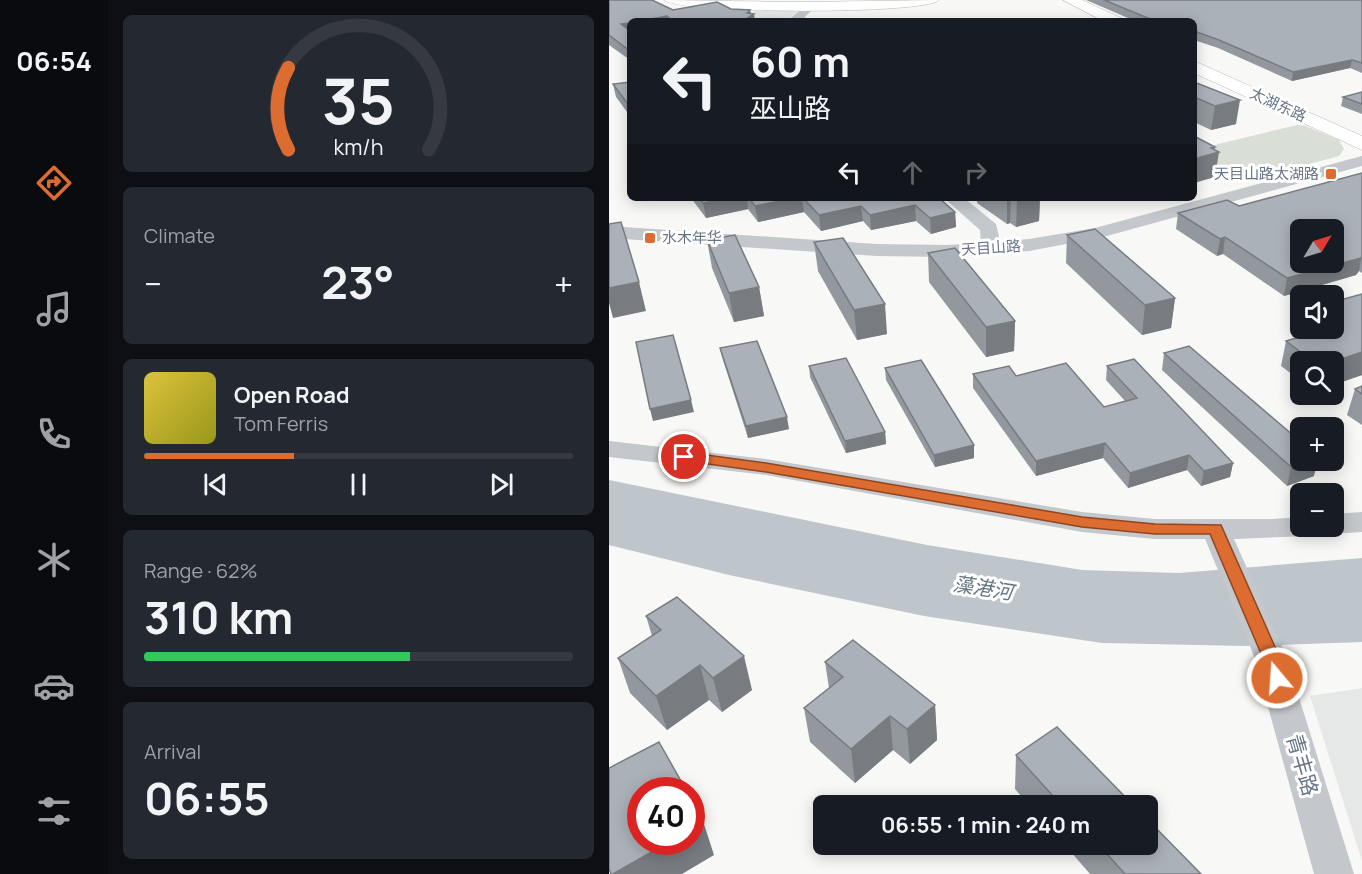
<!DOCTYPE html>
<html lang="en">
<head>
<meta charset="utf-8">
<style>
	:root { --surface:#171b24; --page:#242831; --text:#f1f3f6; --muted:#9ea1a6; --line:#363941; --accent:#dd6c31 }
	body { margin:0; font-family:Manrope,"Noto Sans SC",sans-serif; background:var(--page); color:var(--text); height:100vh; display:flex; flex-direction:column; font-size:22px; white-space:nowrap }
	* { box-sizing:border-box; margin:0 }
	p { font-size:20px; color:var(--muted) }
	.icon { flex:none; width:33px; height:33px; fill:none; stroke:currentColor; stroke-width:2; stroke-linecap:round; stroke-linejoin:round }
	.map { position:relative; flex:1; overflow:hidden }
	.sheet { display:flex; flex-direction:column; gap:15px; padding:15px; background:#0d0f14; width:501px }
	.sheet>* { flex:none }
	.banner { position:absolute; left:18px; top:18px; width:570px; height:183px; border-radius:9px; box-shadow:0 3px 15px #0003; background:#171b24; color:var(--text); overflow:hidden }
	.needle { width:39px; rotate:52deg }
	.controls { position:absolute; left:681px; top:219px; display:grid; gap:12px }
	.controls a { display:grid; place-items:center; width:54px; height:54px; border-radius:9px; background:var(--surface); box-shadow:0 3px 15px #0003; font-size:30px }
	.speed { position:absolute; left:18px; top:777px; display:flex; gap:12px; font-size:30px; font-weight:700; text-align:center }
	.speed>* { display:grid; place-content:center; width:78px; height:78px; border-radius:50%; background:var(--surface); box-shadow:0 3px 15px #0003; line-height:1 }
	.speed .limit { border:9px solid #d22; background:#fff; color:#111 }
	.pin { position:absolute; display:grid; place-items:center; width:51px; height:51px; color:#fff; margin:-26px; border:3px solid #fff; border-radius:50%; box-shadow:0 2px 6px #0007 }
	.me { position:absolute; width:66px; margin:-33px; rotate:342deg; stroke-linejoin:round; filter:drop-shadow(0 0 4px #0008) }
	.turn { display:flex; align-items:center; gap:21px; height:126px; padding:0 24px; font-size:27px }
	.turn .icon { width:78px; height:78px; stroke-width:2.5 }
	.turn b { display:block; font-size:42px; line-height:51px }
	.lanes { display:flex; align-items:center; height:57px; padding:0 24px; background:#0003; justify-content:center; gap:30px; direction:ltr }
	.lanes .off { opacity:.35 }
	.big { font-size:45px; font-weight:700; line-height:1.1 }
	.sheet .tile { flex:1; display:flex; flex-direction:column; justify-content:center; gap:9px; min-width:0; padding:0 21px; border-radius:9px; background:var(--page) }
	.sheet .dial { align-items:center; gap:0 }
	.dial svg { height:156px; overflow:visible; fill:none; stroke:var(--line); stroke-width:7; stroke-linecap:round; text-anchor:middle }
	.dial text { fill:var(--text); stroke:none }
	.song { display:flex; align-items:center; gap:18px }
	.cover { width:72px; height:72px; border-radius:9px; background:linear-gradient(135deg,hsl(50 70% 55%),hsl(60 70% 35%)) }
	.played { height:6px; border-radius:3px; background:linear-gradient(90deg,var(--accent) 35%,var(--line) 35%) }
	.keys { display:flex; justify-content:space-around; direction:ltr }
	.heat { display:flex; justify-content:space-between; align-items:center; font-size:33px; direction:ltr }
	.charge { height:9px; border-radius:4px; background:linear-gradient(90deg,#34c759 62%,var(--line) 0) }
	.trip { position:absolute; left:204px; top:795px; width:345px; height:60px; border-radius:9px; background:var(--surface); box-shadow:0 3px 15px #0003; font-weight:700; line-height:60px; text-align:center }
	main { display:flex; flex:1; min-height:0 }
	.menu { display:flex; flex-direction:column; width:108px; justify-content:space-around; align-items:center; background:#090b0e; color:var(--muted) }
	.menu .icon { width:42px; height:42px }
	.menu .active { color:var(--accent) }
	.menu b { font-size:27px; color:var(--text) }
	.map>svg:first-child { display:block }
	.built { fill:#e6e7e7 }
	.green { fill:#d9dfd7 }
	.water { fill:#bec6cc }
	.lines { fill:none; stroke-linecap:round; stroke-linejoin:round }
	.major-casing { stroke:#b7bbbf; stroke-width:1 }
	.minor { fill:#c4c7cb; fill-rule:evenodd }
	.major { fill:#fff; fill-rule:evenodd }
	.wall { fill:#93989e }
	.shaded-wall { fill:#787c81 }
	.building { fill:#abb1b8; stroke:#787c81; stroke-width:1.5; fill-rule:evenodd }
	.route { fill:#dd6c31; stroke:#904620; stroke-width:1.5 }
	.poi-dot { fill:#dd6c31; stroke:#fff; stroke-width:2 }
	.labels { text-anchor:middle; stroke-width:6; stroke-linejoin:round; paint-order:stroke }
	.far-street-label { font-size:15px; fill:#687586; stroke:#fff }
	.far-poi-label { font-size:15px; fill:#687586; stroke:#fff; text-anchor:end }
	.water-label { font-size:20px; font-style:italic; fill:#647681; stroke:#fff }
	.near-street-label { font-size:21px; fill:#687586; stroke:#fff }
</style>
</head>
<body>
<main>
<nav class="menu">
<b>06:54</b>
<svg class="icon active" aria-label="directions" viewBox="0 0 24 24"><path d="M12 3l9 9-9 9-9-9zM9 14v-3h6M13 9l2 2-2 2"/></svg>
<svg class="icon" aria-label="music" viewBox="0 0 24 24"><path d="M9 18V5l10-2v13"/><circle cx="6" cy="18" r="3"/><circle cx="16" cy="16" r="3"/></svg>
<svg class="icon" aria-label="phone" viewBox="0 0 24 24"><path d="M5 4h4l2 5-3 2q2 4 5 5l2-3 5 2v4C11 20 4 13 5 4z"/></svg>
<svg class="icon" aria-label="climate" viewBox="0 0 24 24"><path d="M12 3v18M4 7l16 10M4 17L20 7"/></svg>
<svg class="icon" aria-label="car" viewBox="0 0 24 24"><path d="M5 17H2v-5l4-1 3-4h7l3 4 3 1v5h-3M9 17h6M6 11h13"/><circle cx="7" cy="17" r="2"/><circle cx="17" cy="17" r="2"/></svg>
<svg class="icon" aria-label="filters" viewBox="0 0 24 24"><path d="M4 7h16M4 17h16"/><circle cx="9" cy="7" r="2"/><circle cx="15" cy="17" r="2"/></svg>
</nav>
<section class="sheet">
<div class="tile dial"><svg viewBox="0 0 100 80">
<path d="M14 69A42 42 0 1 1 86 69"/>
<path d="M14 69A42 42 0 0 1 14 27" stroke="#dd6c31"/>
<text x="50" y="56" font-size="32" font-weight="700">35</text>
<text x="50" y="72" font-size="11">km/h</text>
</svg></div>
<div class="tile"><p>Climate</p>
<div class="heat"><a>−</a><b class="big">23°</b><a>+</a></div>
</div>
<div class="tile">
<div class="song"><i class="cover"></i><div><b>Open Road</b><p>Tom Ferris</p></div></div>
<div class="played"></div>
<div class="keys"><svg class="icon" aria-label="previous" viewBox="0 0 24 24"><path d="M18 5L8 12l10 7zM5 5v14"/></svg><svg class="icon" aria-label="pause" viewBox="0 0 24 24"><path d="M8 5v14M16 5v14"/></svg><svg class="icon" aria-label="next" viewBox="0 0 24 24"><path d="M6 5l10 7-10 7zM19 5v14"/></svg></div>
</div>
<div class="tile"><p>Range · 62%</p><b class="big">310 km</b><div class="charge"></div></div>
<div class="tile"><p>Arrival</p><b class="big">06:55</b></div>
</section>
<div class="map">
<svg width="753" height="874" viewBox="0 0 753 874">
	<rect width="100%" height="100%" fill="#f8f8f6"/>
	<g class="built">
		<path d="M148 9H181L188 12 178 21H107L140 15Z"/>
		<path d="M753 688V861L701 696Z"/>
	</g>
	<path class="green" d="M692 124 730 140 735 149 730 156 637 181 585 153V150Z"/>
	<path class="water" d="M0 480 318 545 473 570 570 573 753 558V642L636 646 493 643 315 616 120 575 0 545Z"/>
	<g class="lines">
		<g class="major-casing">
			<g id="major">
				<path d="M55 0 192 2 330 0C317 15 67 14 55 0Z"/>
				<path d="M454 0H473L512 18 515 21H494Z"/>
				<path d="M585 61 753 136V150L585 73Z"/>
			</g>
		</g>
		<g class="minor">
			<path d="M199 5 205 8 192 21H179L195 6Z"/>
			<path d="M753 156V166L494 237 420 251 337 257 268 256 0 238V226L268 244 337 245 372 243 371 230 335 198H355L387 224 391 241 420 239 486 228Z"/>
			<path d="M0 441 157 459 473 512 546 519H663L692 517V526H724V514L753 512V532L724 534 714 531 712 528 709 533 699 536 625 539 677 656 745 874H705L645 656 596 539H546L473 532 157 475 0 457Z"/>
		</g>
		<use href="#major" class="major"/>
	</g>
	<g class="wall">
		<path d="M0 0 64 10 122 9 141 10 142 13 146 21H21V60L0 45Z"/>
		<path d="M477 0H753V73L741 68 683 81 609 48 585 40V21H526Z"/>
		<path d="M21 82V116L7 97 4 84Z"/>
		<path d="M585 82 627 124 602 130 585 122Z"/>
		<path d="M753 92V114L732 106 734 97Z"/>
		<path d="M753 173V273L750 271 747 275 675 296 614 254 608 256 567 229 569 213 630 206Z"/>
		<path d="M82 198H330L346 212 347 227 322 234 307 221 262 230 254 221 212 231 195 212 149 222 139 209 97 218Z"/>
		<path d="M366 198H431L430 221 407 227 401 223 398 224 368 203V200Z"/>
		<path d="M458 235 566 298 562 328 533 335 457 263Z"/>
		<path d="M98 240 150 287 155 316 125 322 103 268Z"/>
		<path d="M205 242 278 334 248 340 209 271Z"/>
		<path d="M319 253 406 321 405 351 377 357 320 282Z"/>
		<path d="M753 294V375L724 385V362H692V381L672 366 677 341 696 336 694 334 696 328H724Z"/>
		<path d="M111 348 180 429 139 438 114 360Z"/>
		<path d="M555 353 705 476 678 486 553 370Z"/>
		<path d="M200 366 276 432 277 444 237 453 201 377Z"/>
		<path d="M498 366 624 463 621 477 592 486 578 470 519 488 494 458 427 476 364 388V374L407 376 495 407 516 401 497 380Z"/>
		<path d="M276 368 365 445V458L326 467 277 380Z"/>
		<path d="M753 386V425L738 415 746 389Z"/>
		<path d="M37 616 143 690 113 712 100 700 58 730 21 693 9 658 43 636Z"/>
		<path d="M216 662 326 705 328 740 301 764 284 750 246 783 201 742 195 708 220 688Z"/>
		<path d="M407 755 525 806H421L406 789Z"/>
		<path d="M455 844H538L592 874H481Z"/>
	</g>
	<g class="shaded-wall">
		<path d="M141 10 142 16 145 14 146 21H134L138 13Z"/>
		<path d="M58 16 59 21H31Z"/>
		<path d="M21 23V35L12 24Z"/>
		<path d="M743 60 741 68 683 81 684 72Z"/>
		<path d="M631 100 627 124 602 130 606 106Z"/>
		<path d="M606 147 605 153 610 152 606 177 585 183V159L602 148Z"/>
		<path d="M117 198H138L139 209 97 218 94 203Z"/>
		<path d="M187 198H193L195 212 149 222 146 206Z"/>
		<path d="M398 198H402L401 223 398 224Z"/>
		<path d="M417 198H431L430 221 407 227 408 200Z"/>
		<path d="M306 205 307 221 262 230 261 215Z"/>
		<path d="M252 206 254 221 212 231 210 215Z"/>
		<path d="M346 212 347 227 322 234 321 218Z"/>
		<path d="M616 237 614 254 608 256 611 239Z"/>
		<path d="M753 256 750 271 747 275 675 296 678 278Z"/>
		<path d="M30 282 37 311 4 318 0 303V288Z"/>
		<path d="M150 287 155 316 125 322 120 293Z"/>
		<path d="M566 298 562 328 533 335 536 305Z"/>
		<path d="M276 304 278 334 248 340 245 310Z"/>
		<path d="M406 321 405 351 377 357V327Z"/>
		<path d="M753 352V375L724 385V362Z"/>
		<path d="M82 400 85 412 44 421 41 409Z"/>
		<path d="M178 417 180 429 139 438 137 426Z"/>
		<path d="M276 432 277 444 237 453 236 441Z"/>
		<path d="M496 443 494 458 427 476V461Z"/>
		<path d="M365 445V458L326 467 325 455Z"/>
		<path d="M580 455 578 470 519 488 521 473Z"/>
		<path d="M703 460H709L705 476 678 486 682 467Z"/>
		<path d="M624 463 621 477 592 486 595 471Z"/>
		<path d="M135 656 143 690 113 712 104 678Z"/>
		<path d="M91 665 100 700 58 730 47 696Z"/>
		<path d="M326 705 328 740 301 764 298 729Z"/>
		<path d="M281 716 284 750 246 783 242 749Z"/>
		<path d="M94 821 105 855 73 874H4L60 842H82V828Z"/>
	</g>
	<g class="building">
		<path d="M0 0H43L64 10 108 2 122 9 141 10 138 13 145 14 134 21H63L58 16 31 21H21V23L12 24 21 31V51L0 35Z"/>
		<path d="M495 0H753V63L743 60 684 72 610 40 585 31V21H546Z"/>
		<path d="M21 82V107L4 84Z"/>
		<path d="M585 82 631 100 606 106 585 97Z"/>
		<path d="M753 92V104L734 97Z"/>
		<path d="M585 136 606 147 602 148 610 152 585 159Z"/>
		<path d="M753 173V256L752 258 678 278 616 237 611 239 569 213 618 200 630 206ZM692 230H724V262H692Z"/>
		<path d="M90 198H117L94 203Z"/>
		<path d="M140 198H187L146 206Z"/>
		<path d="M194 198H330L346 212 321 218 306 205 261 215 252 206 210 215Z"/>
		<path d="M404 198H417L408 200Z"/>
		<path d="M12 222 30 282 0 288V224Z"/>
		<path d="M486 229 566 298 536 305 458 235Z"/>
		<path d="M126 235 150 287 120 293 98 240Z"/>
		<path d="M234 238 276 304 245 310 205 242Z"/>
		<path d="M346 248 406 321 377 327 319 253Z"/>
		<path d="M753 294V352L724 362H705L677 341 719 328H724L725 327 724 326V302Z"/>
		<path d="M64 335 82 400 41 409 27 342Z"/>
		<path d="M148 341 178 417 137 426 111 348Z"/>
		<path d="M580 346 692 442V460H703L682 467 555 353Z"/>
		<path d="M237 358 276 432 236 441 200 366Z"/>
		<path d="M525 359 624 463 595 471 580 455 521 473 496 443 427 461 364 374 400 366 407 376 457 363 495 407 528 398 498 366Z"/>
		<path d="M312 360 365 445 325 455 276 368Z"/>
		<path d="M753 386V394L746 389Z"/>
		<path d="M68 597 135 656 104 678 91 665 47 696 9 658 52 630 37 616Z"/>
		<path d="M244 640 326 705 298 729 281 716 242 749 195 708 234 677 216 662Z"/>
		<path d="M448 727 525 806H453L407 755Z"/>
		<path d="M50 742 77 790H32V842H60L4 874H2L0 869V768Z"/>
		<path d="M82 800 94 821 82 828Z"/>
		<path d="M538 819 592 874H516L489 844H538Z"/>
	</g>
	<path class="route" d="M75 452 157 463 473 517 546 524 612 525 670 656 677 678 674 683 668 685 661 683 653 656 601 534H546L473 527 157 472 70 460 68 457Z"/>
	<g class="poi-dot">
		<rect x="716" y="168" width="12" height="12" rx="3"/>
		<rect x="35" y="232" width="12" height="12" rx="3"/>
	</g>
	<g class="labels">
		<g class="far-street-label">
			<text transform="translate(669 105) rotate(25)" y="5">太湖东路</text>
			<text transform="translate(382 248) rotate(-4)" y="5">天目山路</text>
		</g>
		<g class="far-poi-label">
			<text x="710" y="179">天目山路太湖路</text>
			<text x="53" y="243" text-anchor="start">水木年华</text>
		</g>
		<g class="water-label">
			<text transform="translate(374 588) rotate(9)" y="7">藻港河</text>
		</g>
		<g class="near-street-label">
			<text transform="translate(693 765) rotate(74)" y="7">青丰路</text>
		</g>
	</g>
</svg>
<div class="controls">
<a><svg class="needle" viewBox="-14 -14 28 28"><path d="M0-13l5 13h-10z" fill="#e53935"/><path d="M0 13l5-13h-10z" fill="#9ea1a6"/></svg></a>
<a><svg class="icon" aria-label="sound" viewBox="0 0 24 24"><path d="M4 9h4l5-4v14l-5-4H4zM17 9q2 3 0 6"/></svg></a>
<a><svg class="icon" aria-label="search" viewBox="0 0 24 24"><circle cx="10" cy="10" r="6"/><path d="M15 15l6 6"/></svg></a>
<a>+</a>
<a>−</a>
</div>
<div class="speed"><div class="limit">40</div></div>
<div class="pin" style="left:75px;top:457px;background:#d93025"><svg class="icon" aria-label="arrive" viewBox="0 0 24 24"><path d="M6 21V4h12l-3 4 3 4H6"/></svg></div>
<svg class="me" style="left:668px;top:678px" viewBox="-20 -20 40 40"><circle r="17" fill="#dd6c31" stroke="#fff" stroke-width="3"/><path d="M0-11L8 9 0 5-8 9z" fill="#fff"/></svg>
<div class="trip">06:55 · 1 min · 240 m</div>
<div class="banner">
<div class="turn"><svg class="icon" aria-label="left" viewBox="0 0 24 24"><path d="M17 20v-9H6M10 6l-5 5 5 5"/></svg><div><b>60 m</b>巫山路</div></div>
<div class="lanes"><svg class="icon" aria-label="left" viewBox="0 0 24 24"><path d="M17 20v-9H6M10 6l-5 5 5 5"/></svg><svg class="icon off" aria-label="ahead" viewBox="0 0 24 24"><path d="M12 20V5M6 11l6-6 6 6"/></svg><svg class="icon off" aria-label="right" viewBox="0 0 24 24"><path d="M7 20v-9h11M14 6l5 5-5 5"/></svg></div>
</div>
</div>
</main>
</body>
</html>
